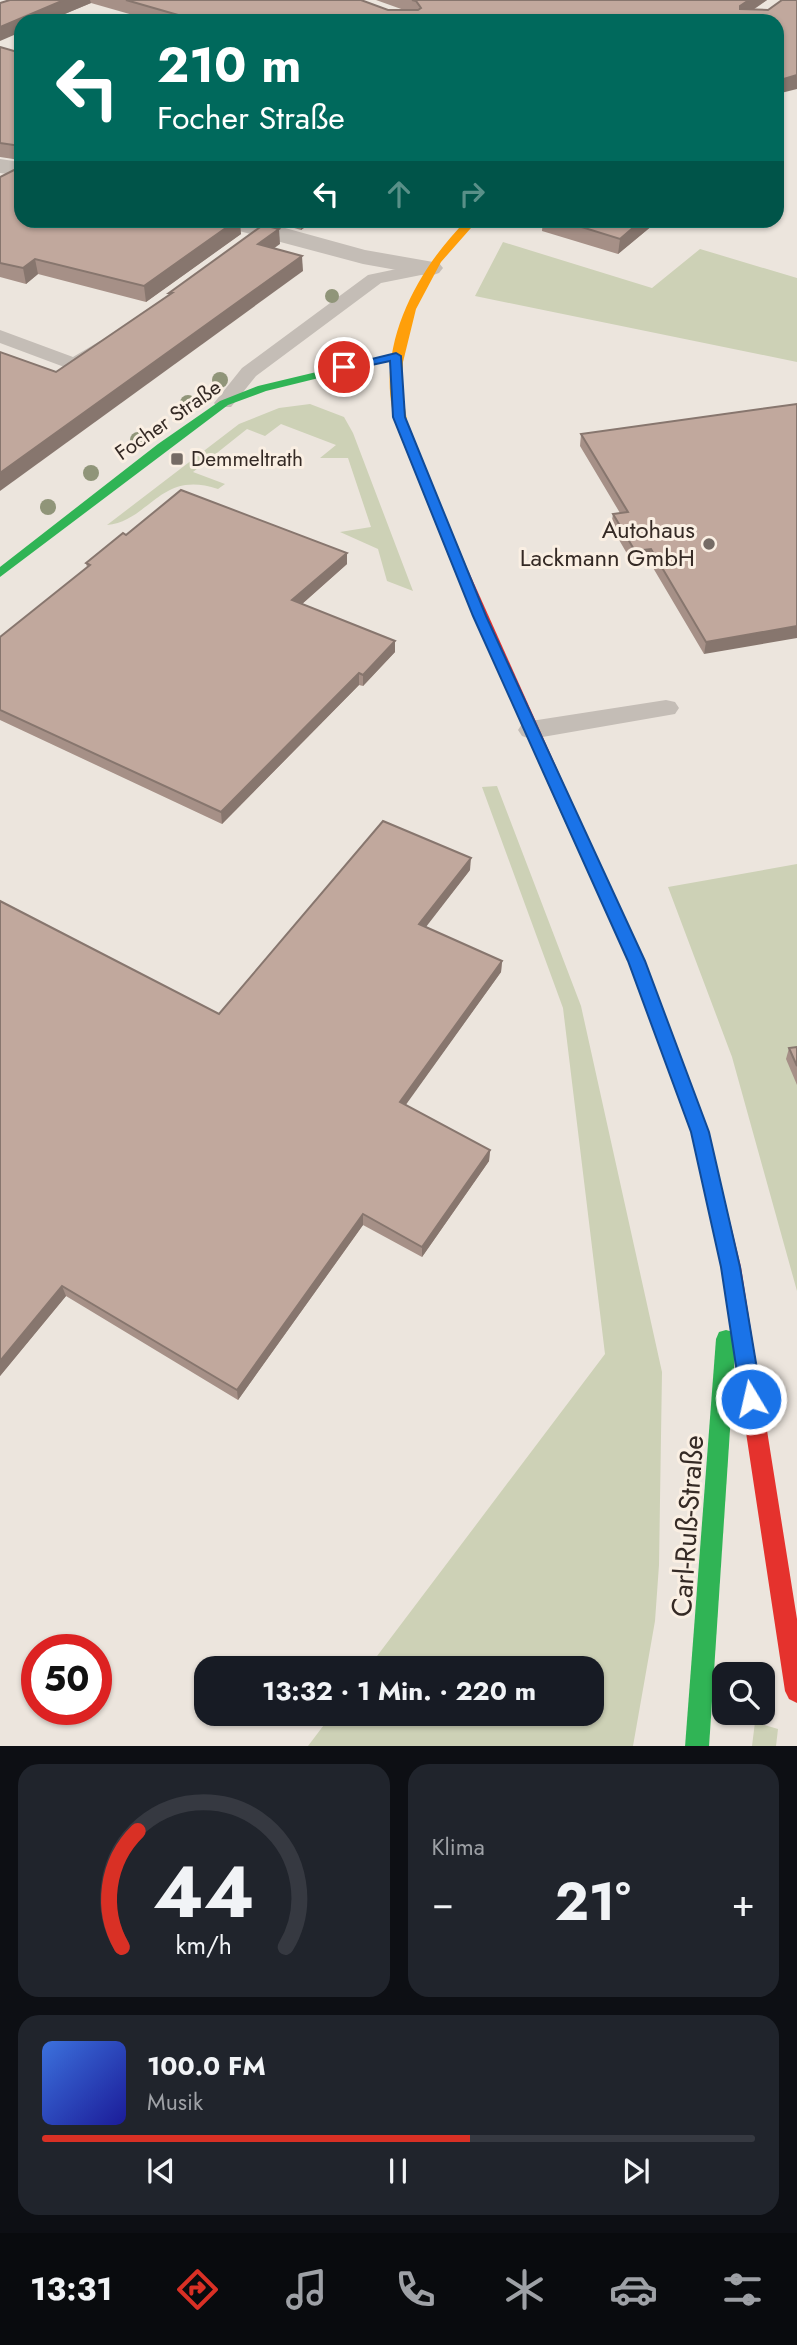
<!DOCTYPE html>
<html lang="de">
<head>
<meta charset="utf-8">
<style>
	:root { --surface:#171b24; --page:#20242c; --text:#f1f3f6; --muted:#9ea1a6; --line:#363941; --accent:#d93025 }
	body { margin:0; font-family:Jost,sans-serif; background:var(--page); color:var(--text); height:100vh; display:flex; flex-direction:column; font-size:26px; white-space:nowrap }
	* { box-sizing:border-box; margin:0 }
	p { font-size:23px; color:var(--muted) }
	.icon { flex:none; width:38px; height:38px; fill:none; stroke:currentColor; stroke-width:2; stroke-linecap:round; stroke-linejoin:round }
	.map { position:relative; height:1746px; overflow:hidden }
	.sheet { display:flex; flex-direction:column; gap:18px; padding:18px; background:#0d0f14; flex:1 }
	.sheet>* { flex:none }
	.top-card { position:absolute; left:14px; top:14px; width:770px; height:214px; border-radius:21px; box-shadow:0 2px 5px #0004; background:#00695c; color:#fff; overflow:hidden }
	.buttons { position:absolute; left:712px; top:1662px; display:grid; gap:14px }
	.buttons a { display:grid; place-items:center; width:63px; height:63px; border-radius:14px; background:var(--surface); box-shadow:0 2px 5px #0004; font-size:35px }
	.speed { position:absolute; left:21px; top:1634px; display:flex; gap:14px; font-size:35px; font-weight:700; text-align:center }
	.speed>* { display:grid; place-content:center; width:91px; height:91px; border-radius:50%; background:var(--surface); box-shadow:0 2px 5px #0004; line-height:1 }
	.speed .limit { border:10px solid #d22; background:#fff; color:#111 }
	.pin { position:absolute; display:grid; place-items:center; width:60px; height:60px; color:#fff; margin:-30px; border:4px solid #fff; border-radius:50%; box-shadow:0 2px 7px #0007 }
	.me { position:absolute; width:77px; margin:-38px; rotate:351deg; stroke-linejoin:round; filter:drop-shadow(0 0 5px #0008) }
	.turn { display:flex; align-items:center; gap:24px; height:147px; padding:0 28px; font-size:32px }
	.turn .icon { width:91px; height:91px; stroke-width:2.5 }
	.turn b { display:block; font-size:49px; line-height:60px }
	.lanes { display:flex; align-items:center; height:66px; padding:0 28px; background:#0003; justify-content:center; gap:35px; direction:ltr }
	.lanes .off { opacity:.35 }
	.big { font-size:52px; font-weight:700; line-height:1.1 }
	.sheet .widget { flex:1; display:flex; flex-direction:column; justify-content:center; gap:10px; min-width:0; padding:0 24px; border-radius:21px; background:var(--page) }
	.sheet .dial { align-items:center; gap:0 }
	.dial svg { height:182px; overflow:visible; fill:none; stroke:var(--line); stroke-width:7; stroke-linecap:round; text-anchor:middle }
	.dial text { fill:var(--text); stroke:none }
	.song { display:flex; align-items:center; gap:21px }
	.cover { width:84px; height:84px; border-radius:10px; background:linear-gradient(135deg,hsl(220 70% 55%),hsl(240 70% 35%)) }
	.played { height:7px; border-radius:4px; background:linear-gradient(90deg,var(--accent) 60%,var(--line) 60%) }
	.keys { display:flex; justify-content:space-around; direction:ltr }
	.heat { display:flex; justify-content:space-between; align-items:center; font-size:38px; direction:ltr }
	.sheet .tiles { flex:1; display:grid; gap:18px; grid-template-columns:1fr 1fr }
	.widget:last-child { grid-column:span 2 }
	.trip { position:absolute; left:194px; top:1656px; width:410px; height:70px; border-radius:21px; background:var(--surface); box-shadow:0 2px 5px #0004; font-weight:700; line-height:70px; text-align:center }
	.tabs { display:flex; height:112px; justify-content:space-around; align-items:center; background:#090b0e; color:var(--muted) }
	.tabs .icon { width:49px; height:49px }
	.tabs .selected { color:var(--accent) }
	.tabs b { font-size:32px; color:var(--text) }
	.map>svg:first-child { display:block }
	.green { fill:#cdd1b6 }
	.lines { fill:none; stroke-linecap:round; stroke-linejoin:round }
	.lane { fill:#c4bdb6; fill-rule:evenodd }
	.street { fill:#c4bdb6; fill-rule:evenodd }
	.fast { fill:#30b455; fill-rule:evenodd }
	.slow { fill:#ff9f0a; fill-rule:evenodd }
	.jam { fill:#e5322d; fill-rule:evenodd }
	.tree { fill:#909579 }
	.wall { fill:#a69087 }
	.shaded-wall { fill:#87766e }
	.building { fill:#c1a89d; stroke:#87766e; stroke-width:2 }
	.route { fill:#1a73e8; stroke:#114b97; stroke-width:2 }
	.poi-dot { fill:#756b65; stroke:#faefe3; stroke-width:2.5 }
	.labels { text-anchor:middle; stroke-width:6; stroke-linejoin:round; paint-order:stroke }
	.far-street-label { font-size:21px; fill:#352a25; stroke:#faefe3 }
	.far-poi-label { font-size:21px; fill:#352a25; stroke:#faefe3; text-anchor:start }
	.poi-label { font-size:24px; fill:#352a25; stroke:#faefe3; text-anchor:end }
	.near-street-label { font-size:28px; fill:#352a25; stroke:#faefe3 }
</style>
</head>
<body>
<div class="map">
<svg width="797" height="1747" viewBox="0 0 797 1747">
	<rect width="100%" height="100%" fill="#ece5dd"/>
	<g class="green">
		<path d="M503 242 652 288 700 249 797 278V362L475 296Z"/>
		<path d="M310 404 344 417 353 433 413 591 387 581 378 549 340 532 371 527 348 458H320L336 445 281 424 265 436 247 429 193 472 225 484 218 489C160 469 150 521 107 525L239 424 279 408Z"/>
		<path d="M497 786 581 1006 662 1372 659 1565 655 1621 633 1746H308L333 1713H592V1668H368L605 1354 563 1008 482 787Z"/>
		<path d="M797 864V1291L732 1057 668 887Z"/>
		<path d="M755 1722 778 1729 776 1746H752Z"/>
	</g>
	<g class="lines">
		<g class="lane">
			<path d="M430 262 436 264 439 268 436 272 381 283 256 376 231 407H217L214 403 242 368 368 275Z"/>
			<path d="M0 330 73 357 100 341 110 347 82 369 75 371 0 343Z"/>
			<path d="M666 700 675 702 679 708 675 714 531 739 522 736 518 730 522 724 531 721Z"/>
		</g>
		<g class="street">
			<path d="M0 159 21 162V176L0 173Z"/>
			<path d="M214 220H256L365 250 439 263 443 268 439 273 430 276 363 264 217 225Z"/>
		</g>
		<g class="fast">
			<path d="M396 353 402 356 400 358 266 391 228 405 0 577V567L158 444 220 401 258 386Z"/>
			<path d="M564 797 572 802 644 961 709 1132 719 1176 717 1182 710 1184 703 1182 701 1176 691 1132 628 961 556 802Z"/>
			<path d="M726 1330 733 1332 736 1339 709 1747H685L716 1339 719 1332Z"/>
		</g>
		<path class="slow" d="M467 220H478L441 262 416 309 403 362 402 389 408 427 468 570 461 574 454 570 399 433C370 357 413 273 467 220Z"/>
		<g class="jam">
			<path d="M461 566 468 570 572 802 569 806 564 807 556 802 454 570Z"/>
			<path d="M710 1168 717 1170 719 1176 741 1267 797 1619V1703L789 1699 785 1691 721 1267 701 1176 703 1170Z"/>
		</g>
	</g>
	<g class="tree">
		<circle cx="332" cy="296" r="7"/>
		<circle cx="220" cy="380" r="8"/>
		<circle cx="188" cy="403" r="8"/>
		<circle cx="138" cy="440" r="8"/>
		<circle cx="91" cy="473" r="8"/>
		<circle cx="48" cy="507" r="8"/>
	</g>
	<g class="wall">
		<path d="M10 0H361L388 10H404L376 0H767L753 10 777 21H154L91 3 48 21H21Z"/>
		<path d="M0 47 241 234 146 302 38 274 26 284 0 277V177L20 167V160L0 157Z"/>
		<path d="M267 220H315L301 230Z"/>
		<path d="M543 220H659L618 254 542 231Z"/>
		<path d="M797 404 704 654 649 561 633 564 611 526 613 514 620 513 580 446 581 434Z"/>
		<path d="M126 535 347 564 302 604 395 652 363 686 359 685 222 824 0 720V637L87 567 86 563Z"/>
		<path d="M470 870 425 927 502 961 501 972 405 1105 490 1150 489 1161 422 1257 363 1225 238 1400 66 1296 0 1376V901L219 1014Z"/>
		<path d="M797 1047V1085L786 1059 789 1048Z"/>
	</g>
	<g class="shaded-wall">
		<path d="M64 0H90L91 3 48 21H21V32L0 41V27Z"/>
		<path d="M749 0H767L739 19 740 6Z"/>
		<path d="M797 75V89L777 94V81Z"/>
		<path d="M237 220H240L241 234 146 302 144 286Z"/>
		<path d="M301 220H315L301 230Z"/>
		<path d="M642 220H659L618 254 620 239Z"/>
		<path d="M279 229 280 244 259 259 258 244Z"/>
		<path d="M302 256 303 271 0 491V473Z"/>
		<path d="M35 259 38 274 26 284 23 268Z"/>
		<path d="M651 549 649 561 633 564 635 551Z"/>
		<path d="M347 553V564L293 612 292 600Z"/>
		<path d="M797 626V638L704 654 706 642Z"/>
		<path d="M395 641V652L363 686V675Z"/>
		<path d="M359 673V685L222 824 221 812Z"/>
		<path d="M471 858 470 870 419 936V924Z"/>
		<path d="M502 961 501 972 400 1113V1102Z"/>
		<path d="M490 1150 489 1161 422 1257V1247Z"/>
		<path d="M363 1214V1225L238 1400 237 1390Z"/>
		<path d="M62 1286 66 1296 0 1376V1361Z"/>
	</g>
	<g class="building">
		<path d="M10 0H64L0 27V3Z"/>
		<path d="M126 0H361L388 10H418L421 8 416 1 412 0H749L740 6V9L768 10 782 0H797V75L777 81V21H199Z"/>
		<path d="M0 47 21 53V220H237L144 286 35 259 23 268 0 263V177L20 167 21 146 0 143Z"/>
		<path d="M559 220H642L620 239Z"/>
		<path d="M263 225 279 229 258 244 302 256 0 473V352L56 372 172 293H169Z"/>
		<path d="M797 404V626L706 642 651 549 635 551 613 514 628 512 581 434Z"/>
		<path d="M181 490 347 553 292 600 395 641 363 675 359 673 221 812 0 710V637L90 565 86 563 123 533 126 535Z"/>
		<path d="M383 821 471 858 419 924 502 961 400 1102 490 1150 422 1247 363 1214 237 1390 62 1286 0 1361V901L219 1014Z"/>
		<path d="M797 1047V1066L789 1048Z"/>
	</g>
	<path class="route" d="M396 353 401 356 405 417 486 616 645 961 709 1132 740 1267 762 1399 759 1406 751 1409 744 1406 741 1399 721 1267 691 1132 628 961 473 616 393 417 390 361 344 371 339 367Z"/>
	<g class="poi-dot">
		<rect x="170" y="452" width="14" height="14" rx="3.5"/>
		<circle cx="709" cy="544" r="7"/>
	</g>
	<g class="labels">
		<g class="far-street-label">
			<text transform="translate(168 420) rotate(-35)" y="7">Focher Straße</text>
		</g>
		<g class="far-poi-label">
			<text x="191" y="466">Demmeltrath</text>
		</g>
		<g class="poi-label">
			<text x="695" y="538">Autohaus<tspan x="695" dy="28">Lackmann GmbH</tspan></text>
		</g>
		<g class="near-street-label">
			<text transform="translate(687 1526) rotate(-86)" y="10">Carl-Ruß-Straße</text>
		</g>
	</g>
</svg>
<div class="buttons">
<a><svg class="icon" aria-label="search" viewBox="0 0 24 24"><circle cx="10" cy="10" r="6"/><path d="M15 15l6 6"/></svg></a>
</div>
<div class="speed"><div class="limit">50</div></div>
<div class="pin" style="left:344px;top:367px;background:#d93025"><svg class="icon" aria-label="arrive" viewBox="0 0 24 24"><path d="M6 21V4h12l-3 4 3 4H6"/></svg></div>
<svg class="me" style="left:751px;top:1399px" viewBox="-20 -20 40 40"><circle r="17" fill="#1a73e8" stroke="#fff" stroke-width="3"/><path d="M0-11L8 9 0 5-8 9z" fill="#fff"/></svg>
<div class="trip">13:32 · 1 Min. · 220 m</div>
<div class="top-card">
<div class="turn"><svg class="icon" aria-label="left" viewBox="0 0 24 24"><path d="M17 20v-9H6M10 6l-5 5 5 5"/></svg><div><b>210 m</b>Focher Straße</div></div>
<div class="lanes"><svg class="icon" aria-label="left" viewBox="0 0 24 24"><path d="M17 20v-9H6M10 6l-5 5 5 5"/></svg><svg class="icon off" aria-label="ahead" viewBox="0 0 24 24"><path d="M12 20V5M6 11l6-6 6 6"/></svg><svg class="icon off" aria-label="right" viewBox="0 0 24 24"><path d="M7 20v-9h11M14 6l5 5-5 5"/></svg></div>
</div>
</div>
<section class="sheet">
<div class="tiles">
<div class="widget dial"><svg viewBox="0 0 100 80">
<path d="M14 69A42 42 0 1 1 86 69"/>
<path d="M14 69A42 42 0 0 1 21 18" stroke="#d93025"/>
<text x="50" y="56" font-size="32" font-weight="700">44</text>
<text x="50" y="72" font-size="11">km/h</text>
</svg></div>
<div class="widget"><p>Klima</p>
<div class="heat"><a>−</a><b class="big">21°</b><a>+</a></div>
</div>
<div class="widget">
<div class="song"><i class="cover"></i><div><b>100.0 FM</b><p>Musik</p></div></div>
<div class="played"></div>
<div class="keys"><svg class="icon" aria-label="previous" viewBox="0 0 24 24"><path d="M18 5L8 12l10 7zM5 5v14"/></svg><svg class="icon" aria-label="pause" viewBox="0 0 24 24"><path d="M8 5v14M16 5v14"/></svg><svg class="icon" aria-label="next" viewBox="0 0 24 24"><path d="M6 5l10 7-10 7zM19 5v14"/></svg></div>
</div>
</div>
</section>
<nav class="tabs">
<b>13:31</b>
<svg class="icon selected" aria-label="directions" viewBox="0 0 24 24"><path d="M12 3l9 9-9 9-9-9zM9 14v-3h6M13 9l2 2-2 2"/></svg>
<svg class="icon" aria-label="music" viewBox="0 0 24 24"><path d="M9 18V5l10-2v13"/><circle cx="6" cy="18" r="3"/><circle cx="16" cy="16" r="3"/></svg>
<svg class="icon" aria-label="phone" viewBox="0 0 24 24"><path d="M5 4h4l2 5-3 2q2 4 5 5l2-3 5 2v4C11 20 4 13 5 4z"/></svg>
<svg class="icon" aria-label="climate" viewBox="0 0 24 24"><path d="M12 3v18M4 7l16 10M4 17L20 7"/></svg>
<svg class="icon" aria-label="car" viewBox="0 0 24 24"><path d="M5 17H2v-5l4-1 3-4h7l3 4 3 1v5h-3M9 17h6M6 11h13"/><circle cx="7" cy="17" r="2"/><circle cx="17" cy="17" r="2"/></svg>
<svg class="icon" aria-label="filters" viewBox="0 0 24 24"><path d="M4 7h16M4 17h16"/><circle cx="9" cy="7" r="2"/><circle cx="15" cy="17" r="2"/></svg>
</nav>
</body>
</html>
